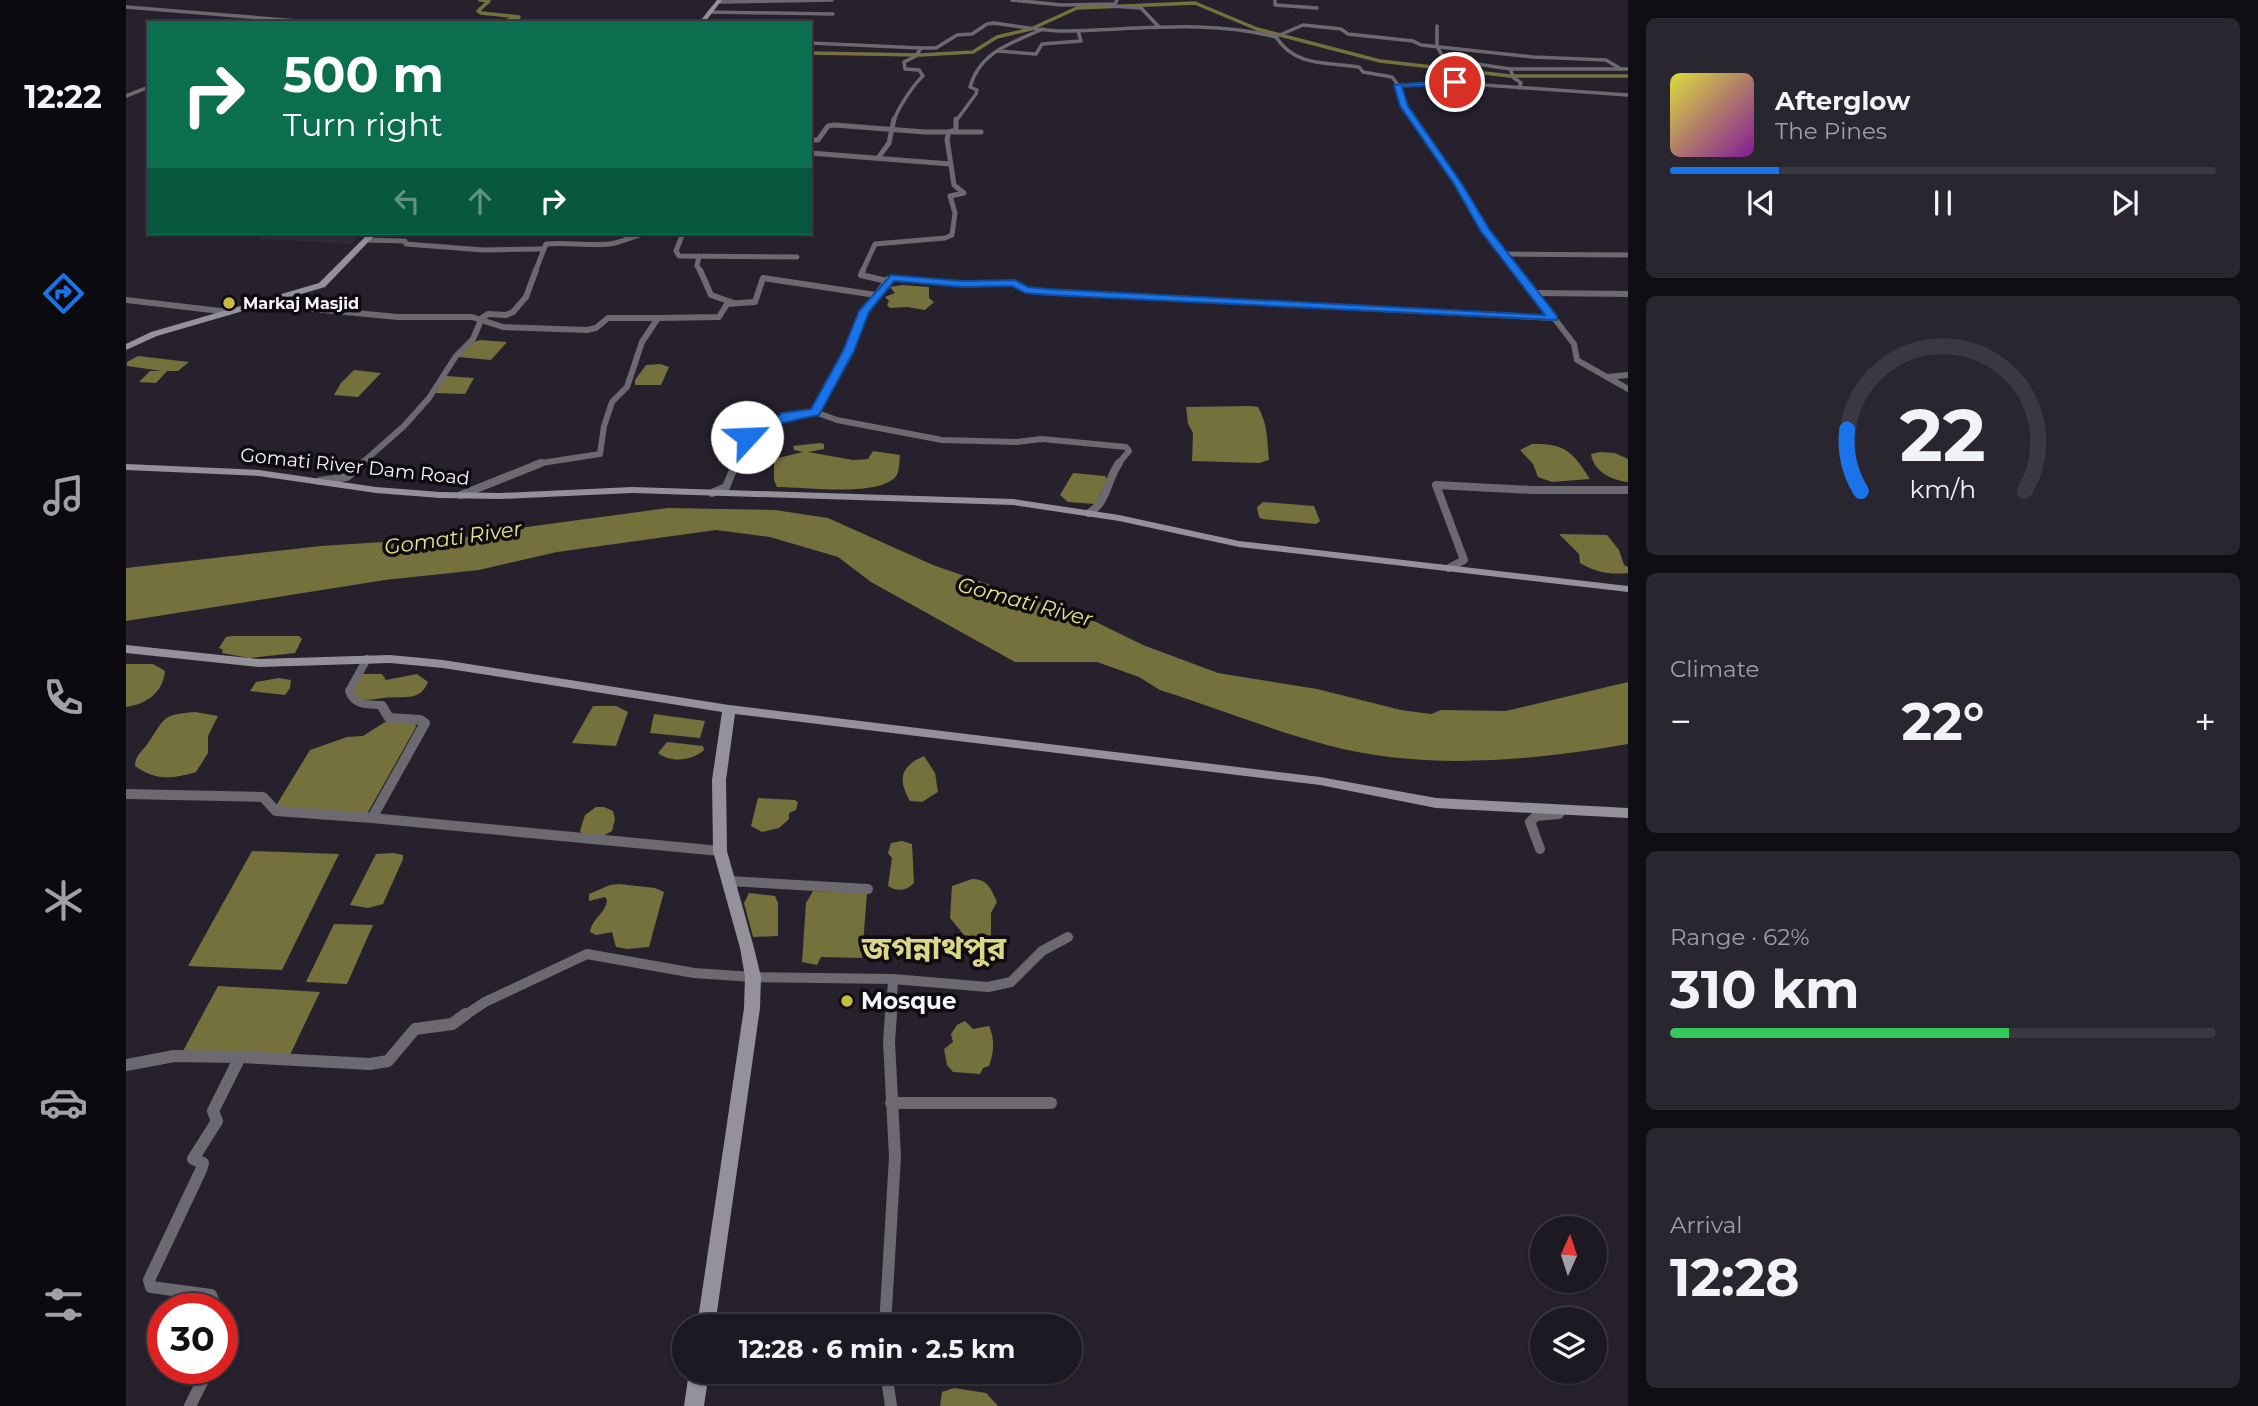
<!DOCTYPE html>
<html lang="en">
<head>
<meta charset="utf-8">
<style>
	:root { --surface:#1c1922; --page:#29262f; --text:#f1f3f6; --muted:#a0a0a5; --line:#3a3840; --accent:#1a73e8 }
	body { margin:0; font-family:Montserrat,"Noto Sans Bengali",sans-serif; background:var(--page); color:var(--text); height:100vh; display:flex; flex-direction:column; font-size:26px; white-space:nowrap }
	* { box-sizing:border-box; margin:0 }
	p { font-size:23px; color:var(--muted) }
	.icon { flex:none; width:38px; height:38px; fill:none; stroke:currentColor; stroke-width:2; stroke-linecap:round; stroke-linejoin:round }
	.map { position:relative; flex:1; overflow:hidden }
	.panel { display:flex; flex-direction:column; gap:18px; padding:18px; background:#0f0e13; width:630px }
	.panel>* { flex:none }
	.guide { position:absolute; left:21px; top:21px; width:665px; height:214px; border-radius:0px; box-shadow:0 2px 5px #0004,0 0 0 2px var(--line); background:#0b6e4f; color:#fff; overflow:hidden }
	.needle { width:46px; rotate:3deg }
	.tools { position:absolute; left:1404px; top:1216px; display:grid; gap:14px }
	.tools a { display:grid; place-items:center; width:77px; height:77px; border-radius:50%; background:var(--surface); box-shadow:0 2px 5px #0004,0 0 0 2px var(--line); font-size:35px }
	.speed { position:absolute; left:21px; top:1293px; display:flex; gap:14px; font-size:35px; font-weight:700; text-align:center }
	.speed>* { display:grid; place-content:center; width:91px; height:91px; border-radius:50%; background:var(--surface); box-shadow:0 2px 5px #0004,0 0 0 2px var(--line); line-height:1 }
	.speed .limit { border:10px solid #d22; background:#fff; color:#111 }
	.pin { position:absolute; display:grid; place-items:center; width:60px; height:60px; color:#fff; margin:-30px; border:4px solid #fff; border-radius:50%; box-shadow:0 2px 7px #0007 }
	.me { position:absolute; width:77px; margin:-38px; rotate:65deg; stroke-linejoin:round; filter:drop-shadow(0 0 5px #0008) }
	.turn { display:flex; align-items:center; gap:24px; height:147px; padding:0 21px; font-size:32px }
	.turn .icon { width:91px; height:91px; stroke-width:2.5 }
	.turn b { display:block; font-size:49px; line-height:60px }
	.lanes { display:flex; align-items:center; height:66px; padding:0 21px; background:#0003; justify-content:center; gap:35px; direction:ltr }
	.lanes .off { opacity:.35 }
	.big { font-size:52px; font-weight:700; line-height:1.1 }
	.panel .tile { flex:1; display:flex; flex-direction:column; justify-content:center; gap:10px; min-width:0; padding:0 24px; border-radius:10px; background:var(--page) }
	.panel .dial { align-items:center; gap:0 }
	.dial svg { height:182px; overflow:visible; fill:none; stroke:var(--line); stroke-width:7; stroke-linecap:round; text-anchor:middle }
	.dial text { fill:var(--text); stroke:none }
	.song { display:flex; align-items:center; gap:21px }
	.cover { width:84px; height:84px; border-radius:10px; background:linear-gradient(135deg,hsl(60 70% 55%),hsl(290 70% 35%)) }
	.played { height:7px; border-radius:4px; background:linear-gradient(90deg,var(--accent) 20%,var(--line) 20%) }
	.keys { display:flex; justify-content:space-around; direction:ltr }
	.heat { display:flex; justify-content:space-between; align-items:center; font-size:38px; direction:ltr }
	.charge { height:10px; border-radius:5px; background:linear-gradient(90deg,#34c759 62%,var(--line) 0) }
	.trip { position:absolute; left:546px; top:1314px; width:410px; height:70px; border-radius:35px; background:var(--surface); box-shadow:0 2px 5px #0004,0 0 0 2px var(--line); font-weight:700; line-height:70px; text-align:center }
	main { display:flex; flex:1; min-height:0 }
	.tab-bar { display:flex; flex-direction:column; width:126px; justify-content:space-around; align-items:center; background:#0b0a0e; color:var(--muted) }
	.tab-bar .icon { width:49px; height:49px }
	.tab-bar .on { color:var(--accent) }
	.tab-bar b { font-size:32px; color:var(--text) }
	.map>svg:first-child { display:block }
	.built { fill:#312a3b }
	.water { fill:#74713d }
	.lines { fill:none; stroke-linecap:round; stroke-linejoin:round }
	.canal { stroke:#74713d; stroke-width:3.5 }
	.street-far5 { stroke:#6c6a70; stroke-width:3.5 }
	.street-far4 { stroke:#6c6a70; stroke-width:5 }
	.street-far3 { stroke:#6c6a70; stroke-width:6 }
	.street-far2 { stroke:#6c6a70; stroke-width:8 }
	.street-far1 { stroke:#6c6a70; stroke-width:10 }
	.street { stroke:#6c6a70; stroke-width:12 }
	.secondary { fill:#95919b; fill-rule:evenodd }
	.route { fill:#1a73e8; stroke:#114b97; stroke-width:2 }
	.poi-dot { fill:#c6bc3d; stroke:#0e0c11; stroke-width:2.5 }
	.labels { text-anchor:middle; stroke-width:7; stroke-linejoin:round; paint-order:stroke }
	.far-poi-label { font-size:16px; font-weight:bold; fill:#f7f3fb; stroke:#0e0c11; text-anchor:start }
	.street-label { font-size:19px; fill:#f7f3fb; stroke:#0e0c11 }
	.water-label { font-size:21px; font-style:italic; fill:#e6e190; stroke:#0e0c11 }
	.near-poi-label { font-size:23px; font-weight:bold; fill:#f7f3fb; stroke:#0e0c11; text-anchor:start }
	.near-district-label { font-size:32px; font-weight:bold; fill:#dcd788; stroke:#0e0c11 }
</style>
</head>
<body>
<main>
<nav class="tab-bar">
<b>12:22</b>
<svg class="icon on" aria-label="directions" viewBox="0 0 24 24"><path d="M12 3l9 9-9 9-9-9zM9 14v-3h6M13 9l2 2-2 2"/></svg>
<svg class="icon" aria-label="music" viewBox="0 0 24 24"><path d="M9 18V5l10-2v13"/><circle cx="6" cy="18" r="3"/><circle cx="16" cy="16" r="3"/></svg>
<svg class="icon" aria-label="phone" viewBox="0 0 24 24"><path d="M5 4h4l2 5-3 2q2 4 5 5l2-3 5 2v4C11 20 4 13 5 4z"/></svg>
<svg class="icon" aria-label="climate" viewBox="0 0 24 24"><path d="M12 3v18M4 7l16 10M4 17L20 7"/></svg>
<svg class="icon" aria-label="car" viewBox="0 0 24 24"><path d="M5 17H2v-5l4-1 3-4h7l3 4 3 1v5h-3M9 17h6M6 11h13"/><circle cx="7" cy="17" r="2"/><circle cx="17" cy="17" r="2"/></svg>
<svg class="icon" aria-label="filters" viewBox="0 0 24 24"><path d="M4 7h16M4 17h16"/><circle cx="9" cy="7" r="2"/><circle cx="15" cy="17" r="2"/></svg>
</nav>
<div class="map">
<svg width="1502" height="1406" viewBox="0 0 1502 1406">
	<rect width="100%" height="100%" fill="#26212d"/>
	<path class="built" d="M139 233H237L225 244 133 239Z"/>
	<g class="water">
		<path d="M776 285 803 287V298L808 302 799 310 781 307 764 308 761 305 763 301 759 297 769 293 764 287Z"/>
		<path d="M354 340 381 342 365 360 332 357 348 342Z"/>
		<path d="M12 356 63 362 52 371H41L30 383 13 382 24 371H36L1 366V362Z"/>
		<path d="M534 364 543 367 535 385H509V380L520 365Z"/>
		<path d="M228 370 255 373 232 397 208 395 215 383Z"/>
		<path d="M320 376 348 378 339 394 309 393Z"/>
		<path d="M1125 406 1132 407C1142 424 1141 441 1143 460L1133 463 1066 461 1067 433 1062 424 1060 407Z"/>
		<path d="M694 443 698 444V449L682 452 727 460 742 459 747 451 774 455C773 465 774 475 766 480 744 496 679 487 651 487L648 480V459L677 452 668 450 667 446Z"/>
		<path d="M1406 444C1439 443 1447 452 1464 479L1426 482 1412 477 1407 464 1394 450Z"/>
		<path d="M1474 452 1489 453 1502 459V482C1485 480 1468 472 1465 454Z"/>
		<path d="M947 473 979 476 981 479 970 504 942 502 934 495Z"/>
		<path d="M1137 502 1188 506 1194 521 1190 524 1136 519 1133 517 1131 507Z"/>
		<path d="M542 508 649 510 702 518 807 565 970 622 1017 645 1092 673 1191 689 1275 710 1305 714 1315 710 1380 711 1502 682V744C1406 761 1296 771 1201 745 1145 730 1090 708 1034 690L1013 677 971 662H889L745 582 712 557 644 537 590 530 431 552 353 570 259 580 0 621V568L195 546 351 536 370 531Z"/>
		<path d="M1433 534 1481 535 1493 550 1498 565 1502 567V573C1484 575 1469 572 1454 563L1453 554Z"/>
		<path d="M106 636H173L176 639 169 653 123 658 96 653 97 650 93 648 100 637Z"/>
		<path d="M0 664H27L39 671C37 693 20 704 0 707Z"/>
		<path d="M234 674H256L260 680 291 674 302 682C294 703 275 695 258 698 246 699 243 701 230 699L226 689Z"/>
		<path d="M153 678 165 680 164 688 159 695 124 691 130 682Z"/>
		<path d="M467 706H490L502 712 490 746 446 743Z"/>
		<path d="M69 712 92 716 82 736V753L70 772C47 779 30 781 9 766 9 755 16 752 22 743 40 718 34 715 69 712Z"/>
		<path d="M528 714 579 721 574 738 524 733Z"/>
		<path d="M259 722 289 724 290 727 241 814 148 809 184 750 221 737 237 736Z"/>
		<path d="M541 742 577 746 578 750C566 761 544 763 532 753Z"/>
		<path d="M798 756 809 773 812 792 796 802 784 801C771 779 775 766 798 756Z"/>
		<path d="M632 798 669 800 672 802 670 810 663 813V819L653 828 636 832 625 826Z"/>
		<path d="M470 807H478L487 811 489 819 486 831 475 837 456 834 454 831 459 815Z"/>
		<path d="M776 841 786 844 788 883C780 891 772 892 762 886L766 858 762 853 765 843Z"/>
		<path d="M126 851 213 854 156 970 62 966Z"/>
		<path d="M268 853 277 855V859L257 904 242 908 224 905 250 854Z"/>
		<path d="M846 879C862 879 865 889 871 902L865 913V936L856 938 838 935 824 918 826 886Z"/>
		<path d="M493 884 529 888 538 892 523 947 501 949 490 947 486 932 470 935 464 932C466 918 480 913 481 900L479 897 463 901V894L484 885Z"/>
		<path d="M687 891 741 893 736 958 695 957 691 965 676 962 680 903Z"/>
		<path d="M623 893 649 896 652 903V936L627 937 618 903Z"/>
		<path d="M208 924 247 925 221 984 180 982Z"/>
		<path d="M92 986 194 992 162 1059 56 1053Z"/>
		<path d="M839 1021 847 1029 863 1026C869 1039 868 1053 863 1066L857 1068 854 1074 827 1072 821 1065 818 1049 827 1042 825 1034 831 1025Z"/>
		<path d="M828 1388 860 1393 872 1406H814L816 1392Z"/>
	</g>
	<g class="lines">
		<g class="canal">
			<path d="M354 0 363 1 352 11 355 13 393 17 372 23"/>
			<path d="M684 53 794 55 847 52 871 37 905 29 951 8 1069 3 1131 29 1254 61 1384 76H1502"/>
		</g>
		<g class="street-far5">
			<path d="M886 0 936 5 989 4 991 0"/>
			<path d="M1149 0V5L1191 8"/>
			<path d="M592 2 706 0"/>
			<path d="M986 6 1015 8 1033 27"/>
			<path d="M0 7 197 23"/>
			<path d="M583 12 707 14"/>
			<path d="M1311 26V46L1318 59 1384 69 1388 78 1395 83 1393 88"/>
			<path d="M1149 37 1177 25 1215 29 1222 34 1287 41 1295 45 1407 57 1480 60 1495 69"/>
			<path d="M684 43 795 48"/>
			<path d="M871 51 910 54 916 44 955 41 952 31"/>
			<path d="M1384 69H1502"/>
			<path d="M1272 85 1278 106 1288 121"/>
			<path d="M0 96 23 87"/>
			<path d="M768 121C771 109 788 84 797 76L793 70 779 69 778 62 790 56 795 48H810L831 35 846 34 861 24 868 23C890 26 915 31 937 31 1008 30 1081 19 1150 37 1169 67 1201 62 1233 67L1237 72 1266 77 1272 85 1329 83 1502 95"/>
			<path d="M830 121 850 94 851 90 844 87C854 51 886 43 917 29"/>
		</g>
		<g class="street-far4">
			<path d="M1287 119C1322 170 1354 223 1392 272"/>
			<path d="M684 140H692L702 126 708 125 799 132H855"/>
			<path d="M684 153 824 164"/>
			<path d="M752 158 763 143 768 119"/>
			<path d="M557 233 550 251 553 256 671 257"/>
			<path d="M241 240 279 241 280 244 357 250 417 249"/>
			<path d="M1380 254 1502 255"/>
			<path d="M573 256 571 266 575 272"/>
			<path d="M409 272 420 244C441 242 462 246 483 244 499 242 511 233 527 233"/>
			<path d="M736 272 749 244 819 238 826 235 829 213 824 196 838 193 828 185 821 139 823 132 830 130V119"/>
		</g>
		<g class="street-far3">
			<path d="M574 270 585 295 608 303"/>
			<path d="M737 270 735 275 761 281"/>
			<path d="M1410 293 1502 294"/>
			<path d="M0 300 103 312"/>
			<path d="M134 304 272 317H346L377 327 461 330 470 328 482 318H532"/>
			<path d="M1428 318 1448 344 1451 360 1502 389"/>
			<path d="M1481 377 1502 375"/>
			<path d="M689 412 711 420 816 440 890 442 916 439 1000 447 1003 451 992 464"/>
			<path d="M235 464 278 426 303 398 330 356 347 339 356 318 362 314 380 315 387 312 400 297 410 270"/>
			<path d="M409 464 474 454 478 426 486 402 501 387 516 342 532 318 593 317 601 304 629 302 637 278 750 295 762 279 768 278 837 284 889 283 899 290 908 291 1428 318 1391 270"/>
			<path d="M610 464C614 454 617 441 624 433 635 422 674 413 689 412L723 351 738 311 750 295"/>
		</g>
		<g class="street-far2">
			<path d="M194 481 221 477 237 463"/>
			<path d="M586 493 600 487 610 463"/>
			<path d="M335 495 415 463"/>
			<path d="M963 513C982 502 981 479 993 463"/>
			<path d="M1323 568 1338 560 1310 485 1406 490H1502"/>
			<path d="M241 659 223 691C228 706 242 704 255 705L257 708"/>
		</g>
		<g class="street-far1">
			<path d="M0 794 137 797 150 811 246 818 299 723 294 720 263 718 256 706"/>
			<path d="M246 818 594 851"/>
			<path d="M1414 849 1404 822 1410 816 1433 814"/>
			<path d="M603 881 742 889"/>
			<path d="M338 1016 359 1002 461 954 568 973 627 977 767 979 862 987 885 982 916 951 942 937"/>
			<path d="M765 1016 767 979"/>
		</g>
		<g class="street">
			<path d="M114 1057 244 1064 262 1061 289 1029 326 1024 340 1014"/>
			<path d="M0 1065 48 1056 114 1057 87 1111 91 1121 67 1159 77 1163 75 1170 23 1280 25 1287 85 1295 87 1300 83 1309"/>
			<path d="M765 1103H925"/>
			<path d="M759 1326 769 1157 763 1042 765 1014"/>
			<path d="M760 1372 765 1406"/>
			<path d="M64 1406 83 1368"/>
		</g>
		<g class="secondary">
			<path d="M591 0H596L579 22 568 23 575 20Z"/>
			<path d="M243 233H251L199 287 31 336 0 350V344L25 332 193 283Z"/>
			<path d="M0 464 133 470 250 487 314 492 374 493 506 487 887 499 993 515 1113 541 1502 586V592L1113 547 993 521 887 505 506 493 374 499 314 498 250 493 133 476 0 470Z"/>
			<path d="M0 645 133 659 264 655 317 660 603 705 1194 777 1310 798 1502 808V818L1310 808 1194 785 609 714 600 780 601 851 628 948 635 977 634 1008 589 1326H571L618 1008 619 977 614 948 587 851 586 780 596 712 317 668 264 663 133 667 0 653Z"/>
			<path d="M563 1372H583L578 1406H558Z"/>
		</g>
	</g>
	<path class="route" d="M1329 80 1332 84 1276 87 1282 106 1336 184 1363 229 1431 316V320L922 295 899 293 886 286 837 287 768 281 743 312 728 351 693 415C669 420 644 423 625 439L615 437 628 424 646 421 656 413 685 409 717 351 733 311 765 275 837 281 889 280 902 287 922 289 1419 315 1354 230 1328 184 1274 106 1268 85Z"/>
	<g class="poi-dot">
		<circle cx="103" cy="303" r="7"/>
		<circle cx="721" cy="1001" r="7"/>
	</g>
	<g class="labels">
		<g class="far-poi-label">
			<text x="117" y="309">Markaj Masjid</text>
		</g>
		<g class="street-label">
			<text transform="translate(229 466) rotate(6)" y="7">Gomati River Dam Road</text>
		</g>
		<g class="water-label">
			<text transform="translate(327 538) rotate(-8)" y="7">Gomati River</text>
			<text transform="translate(899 602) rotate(15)" y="7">Gomati River</text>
		</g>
		<g class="near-poi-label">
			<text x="735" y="1009">Mosque</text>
		</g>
		<g class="near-district-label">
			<text x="808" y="959">জগন্নাথপুর</text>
		</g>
	</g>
</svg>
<div class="tools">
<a><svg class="needle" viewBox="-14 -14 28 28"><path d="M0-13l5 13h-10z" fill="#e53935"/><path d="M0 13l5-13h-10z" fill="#a0a0a5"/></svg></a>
<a><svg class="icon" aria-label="layers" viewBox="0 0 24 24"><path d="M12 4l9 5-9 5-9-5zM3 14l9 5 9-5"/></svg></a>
</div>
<div class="speed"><div class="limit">30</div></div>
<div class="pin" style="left:1329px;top:82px;background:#d93025"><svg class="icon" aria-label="arrive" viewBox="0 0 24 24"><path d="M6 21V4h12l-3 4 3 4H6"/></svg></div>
<svg class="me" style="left:621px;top:437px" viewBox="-20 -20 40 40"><circle r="19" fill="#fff"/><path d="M0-13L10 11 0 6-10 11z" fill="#1a73e8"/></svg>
<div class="trip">12:28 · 6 min · 2.5 km</div>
<div class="guide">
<div class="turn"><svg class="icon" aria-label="right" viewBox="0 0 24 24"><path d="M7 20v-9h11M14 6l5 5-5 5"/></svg><div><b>500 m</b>Turn right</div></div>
<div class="lanes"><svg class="icon off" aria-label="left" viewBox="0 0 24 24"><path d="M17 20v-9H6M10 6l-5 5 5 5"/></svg><svg class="icon off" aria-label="ahead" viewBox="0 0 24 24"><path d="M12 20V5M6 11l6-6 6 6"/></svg><svg class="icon" aria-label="right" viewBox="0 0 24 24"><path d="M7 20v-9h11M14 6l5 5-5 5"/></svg></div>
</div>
</div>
<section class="panel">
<div class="tile">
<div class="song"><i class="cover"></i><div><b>Afterglow</b><p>The Pines</p></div></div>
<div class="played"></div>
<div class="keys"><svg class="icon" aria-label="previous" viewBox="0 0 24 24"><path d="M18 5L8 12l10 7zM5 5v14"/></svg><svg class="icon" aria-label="pause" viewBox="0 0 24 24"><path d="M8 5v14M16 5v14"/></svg><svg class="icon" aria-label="next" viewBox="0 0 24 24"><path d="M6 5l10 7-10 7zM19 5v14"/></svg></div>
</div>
<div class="tile dial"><svg viewBox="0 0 100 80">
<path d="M14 69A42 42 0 1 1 86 69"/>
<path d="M14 69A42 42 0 0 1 8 42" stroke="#1a73e8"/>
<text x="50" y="56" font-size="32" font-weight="700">22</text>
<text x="50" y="72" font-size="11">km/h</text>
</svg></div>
<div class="tile"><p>Climate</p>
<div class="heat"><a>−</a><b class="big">22°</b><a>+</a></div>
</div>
<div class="tile"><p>Range · 62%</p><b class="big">310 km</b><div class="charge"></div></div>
<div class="tile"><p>Arrival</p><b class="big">12:28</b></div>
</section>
</main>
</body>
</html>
